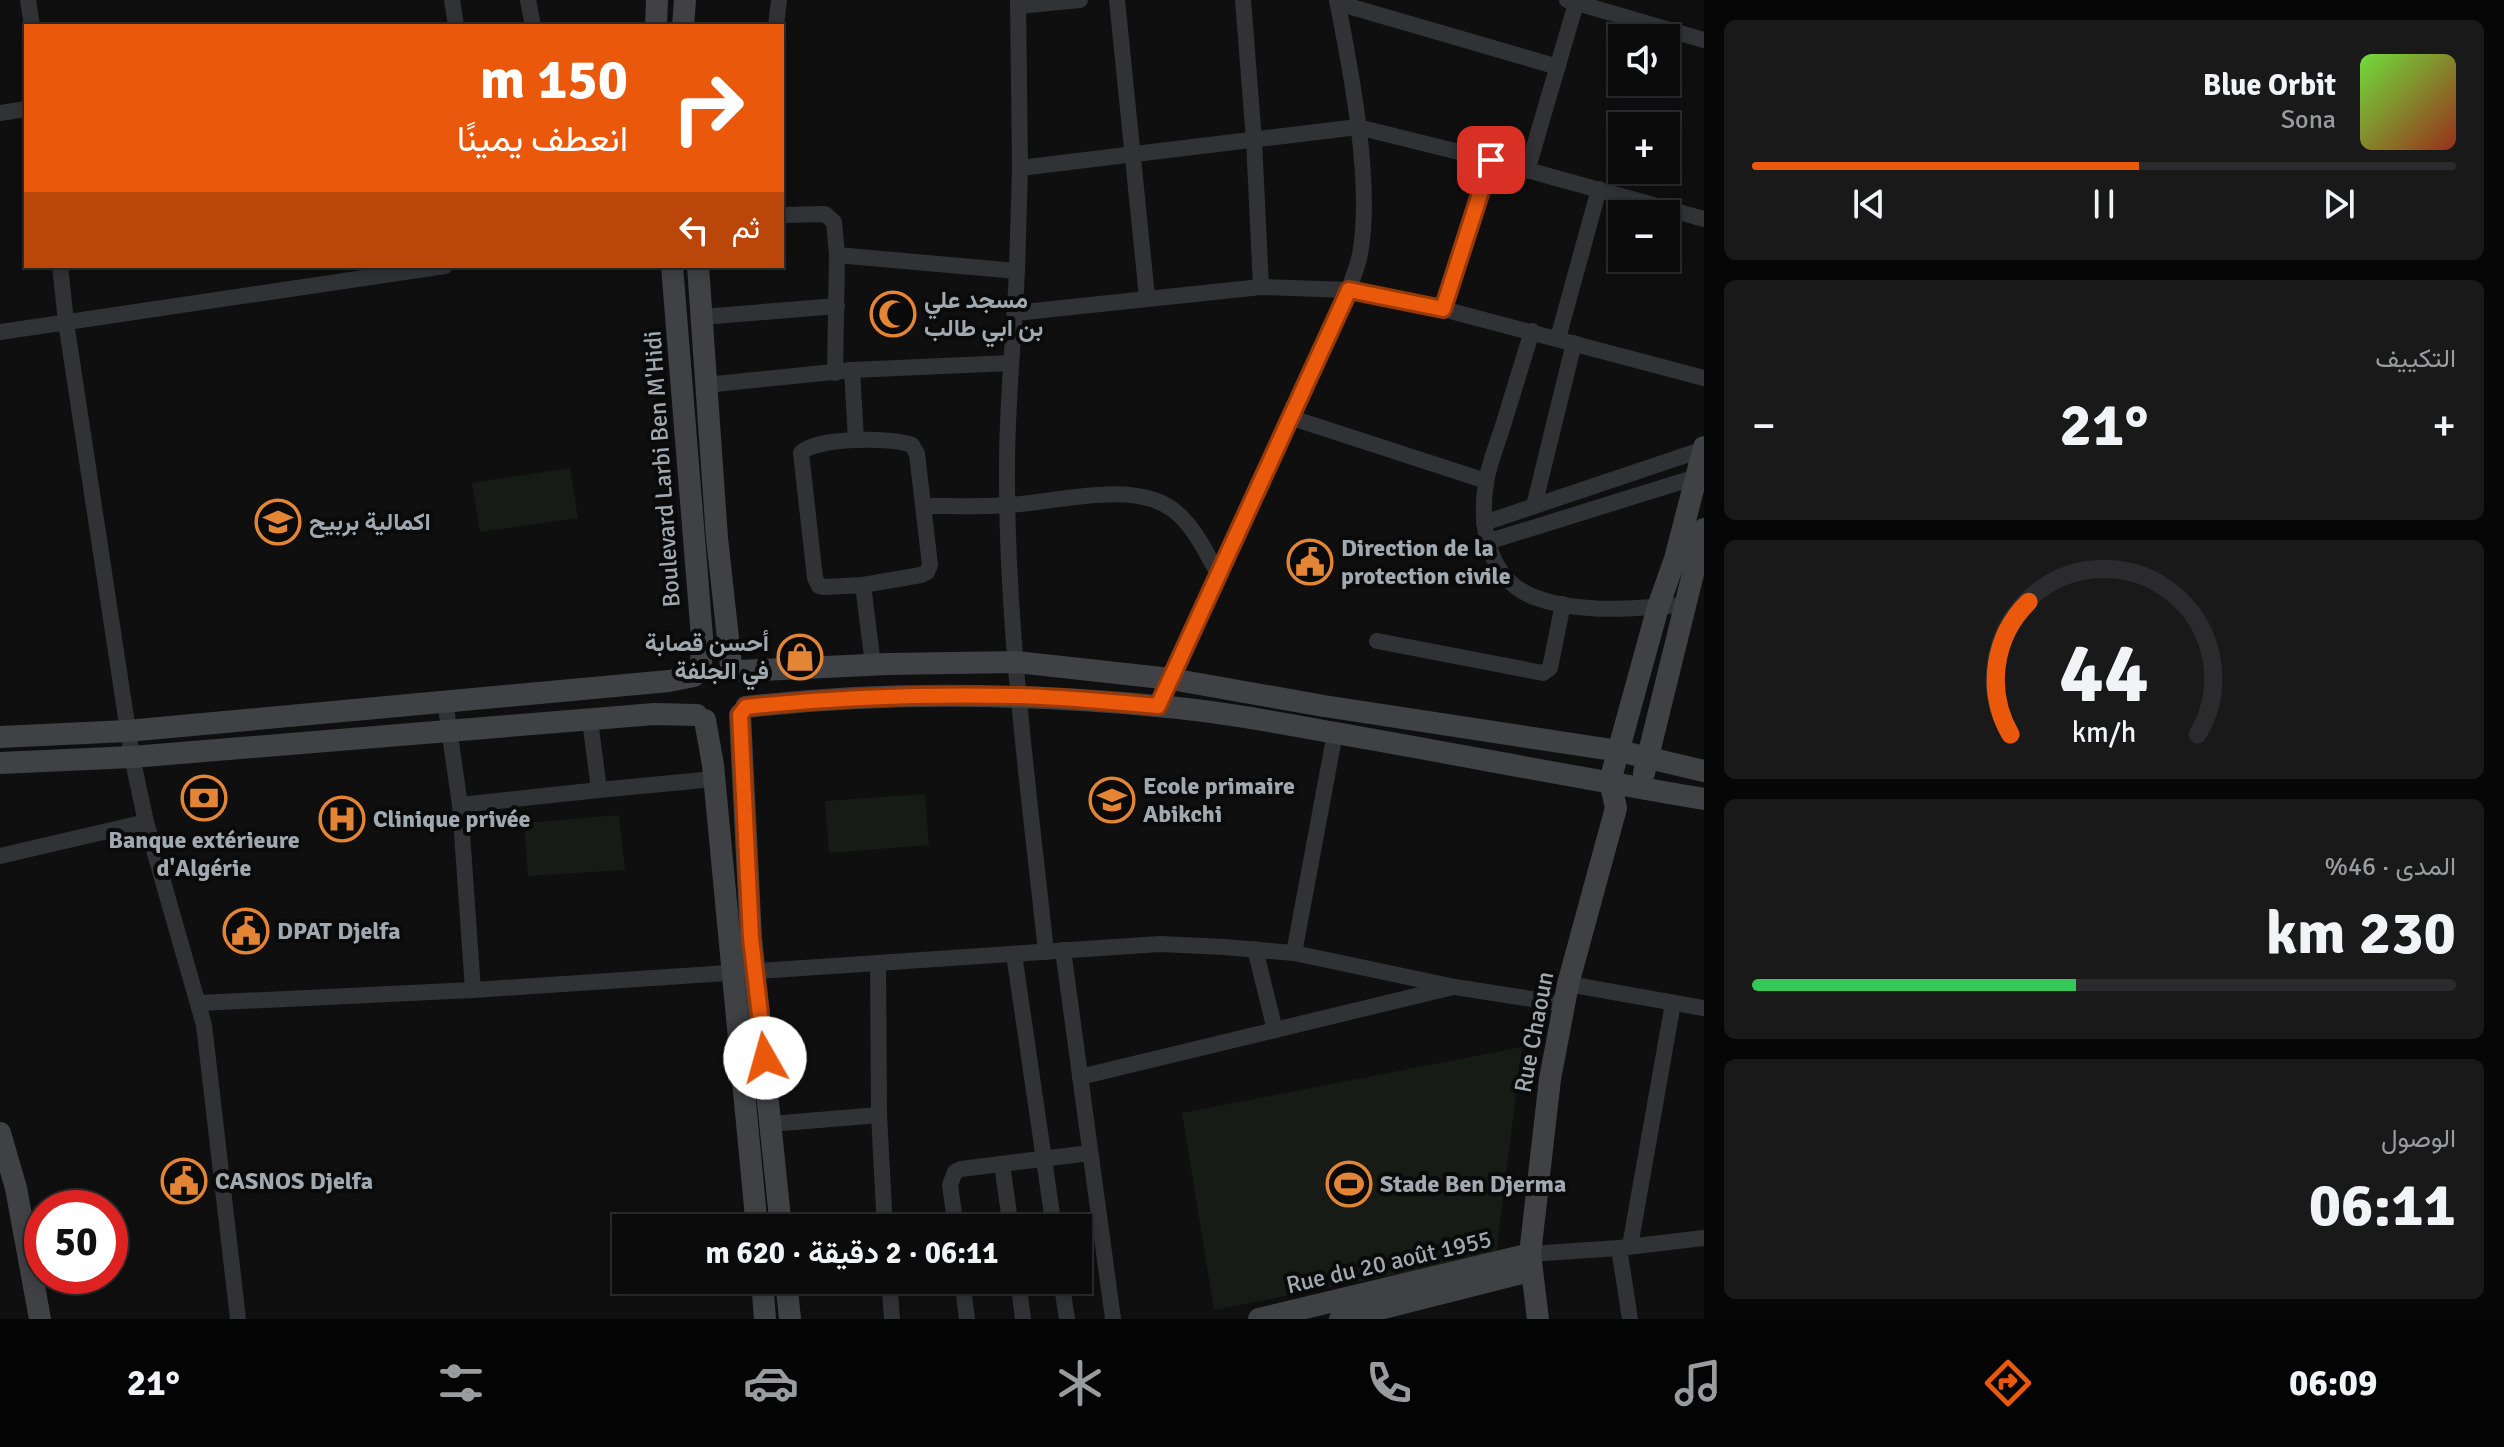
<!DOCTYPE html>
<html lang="ar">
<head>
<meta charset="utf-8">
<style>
	:root { --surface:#0b0b0c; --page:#19191a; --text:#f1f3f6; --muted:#9a9b9d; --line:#2b2b2d; --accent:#ea580c }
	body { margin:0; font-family:Signika,Vazirmatn,sans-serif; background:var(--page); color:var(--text); direction:rtl; height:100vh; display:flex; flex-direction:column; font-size:30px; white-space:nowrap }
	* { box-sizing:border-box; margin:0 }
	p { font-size:26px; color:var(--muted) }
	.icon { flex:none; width:44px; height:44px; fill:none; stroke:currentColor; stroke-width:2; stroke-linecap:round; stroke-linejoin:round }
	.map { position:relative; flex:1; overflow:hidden; direction:ltr }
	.sheet { display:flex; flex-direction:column; gap:20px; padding:20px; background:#060607; width:800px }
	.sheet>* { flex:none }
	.hud { position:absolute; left:24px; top:24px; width:760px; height:244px; border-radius:0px; box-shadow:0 4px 12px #0003,0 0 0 2px var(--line); direction:rtl; background:#ea580c; color:#fff; overflow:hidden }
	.tools { position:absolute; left:1608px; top:24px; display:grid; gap:16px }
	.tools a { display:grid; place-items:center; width:72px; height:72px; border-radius:0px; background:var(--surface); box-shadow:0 4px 12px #0003,0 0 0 2px var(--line); font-size:40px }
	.speed { position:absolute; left:24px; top:1190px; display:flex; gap:16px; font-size:40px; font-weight:700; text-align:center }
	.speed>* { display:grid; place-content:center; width:104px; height:104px; border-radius:50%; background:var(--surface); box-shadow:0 4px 12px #0003,0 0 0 2px var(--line); line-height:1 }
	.speed .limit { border:12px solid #d22; background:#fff; color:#111 }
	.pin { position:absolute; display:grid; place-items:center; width:68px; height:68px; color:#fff; margin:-34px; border-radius:16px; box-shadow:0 4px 12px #0006 }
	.me { position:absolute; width:88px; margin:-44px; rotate:353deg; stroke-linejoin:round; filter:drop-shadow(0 0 6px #0008) }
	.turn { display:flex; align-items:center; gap:28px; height:168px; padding:0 24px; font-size:36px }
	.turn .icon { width:104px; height:104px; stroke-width:2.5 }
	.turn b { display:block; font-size:56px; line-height:68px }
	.then { display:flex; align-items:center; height:76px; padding:0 24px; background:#0003; gap:16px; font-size:30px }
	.big { font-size:60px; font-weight:700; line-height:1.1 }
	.sheet .widget { flex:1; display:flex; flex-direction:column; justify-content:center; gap:12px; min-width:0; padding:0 28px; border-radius:12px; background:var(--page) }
	.sheet .dial { align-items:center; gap:0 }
	.dial svg { height:208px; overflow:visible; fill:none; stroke:var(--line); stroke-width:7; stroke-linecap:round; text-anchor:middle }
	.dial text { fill:var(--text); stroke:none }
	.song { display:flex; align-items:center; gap:24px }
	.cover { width:96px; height:96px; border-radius:12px; background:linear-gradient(135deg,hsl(100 70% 55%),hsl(10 70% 35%)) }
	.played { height:8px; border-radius:4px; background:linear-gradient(90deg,var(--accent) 55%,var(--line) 55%) }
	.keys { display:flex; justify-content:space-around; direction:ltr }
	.heat { display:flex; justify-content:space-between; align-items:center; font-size:44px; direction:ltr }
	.charge { height:12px; border-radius:6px; background:linear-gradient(90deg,#34c759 46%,var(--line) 0) }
	.trip { position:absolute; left:612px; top:1214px; width:480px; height:80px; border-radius:0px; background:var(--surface); box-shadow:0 4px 12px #0003,0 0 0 2px var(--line); font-weight:700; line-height:80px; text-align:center; direction:rtl }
	.dock { display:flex; height:128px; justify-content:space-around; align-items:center; background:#040405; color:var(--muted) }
	.dock .icon { width:56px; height:56px }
	.dock .on { color:var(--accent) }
	.dock b { font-size:36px; color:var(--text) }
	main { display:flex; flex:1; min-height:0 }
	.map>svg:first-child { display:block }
	.garden { fill:#161b16 }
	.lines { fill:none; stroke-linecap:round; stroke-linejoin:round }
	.street { stroke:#313235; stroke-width:16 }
	.secondary { stroke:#3f4145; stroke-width:22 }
	.route-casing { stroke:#983908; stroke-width:20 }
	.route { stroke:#ea580c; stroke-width:14 }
	.labels { text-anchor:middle; stroke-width:8; stroke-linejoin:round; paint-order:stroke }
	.poi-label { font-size:24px; font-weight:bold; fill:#a1a9b0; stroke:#0a0a0b; text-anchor:start }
	.street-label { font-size:24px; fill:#a1a9b0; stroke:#0a0a0b }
</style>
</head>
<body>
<main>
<section class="sheet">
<div class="widget">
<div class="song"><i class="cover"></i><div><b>Blue Orbit</b><p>Sona</p></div></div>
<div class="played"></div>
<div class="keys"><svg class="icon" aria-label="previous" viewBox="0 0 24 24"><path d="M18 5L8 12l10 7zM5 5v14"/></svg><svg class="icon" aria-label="pause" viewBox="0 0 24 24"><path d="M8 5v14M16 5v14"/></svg><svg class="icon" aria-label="next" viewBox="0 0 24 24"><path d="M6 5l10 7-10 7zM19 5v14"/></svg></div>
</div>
<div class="widget"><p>التكييف</p>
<div class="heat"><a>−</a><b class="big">21°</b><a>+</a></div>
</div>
<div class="widget dial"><svg viewBox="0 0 100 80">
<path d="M14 69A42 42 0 1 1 86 69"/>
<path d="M14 69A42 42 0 0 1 21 18" stroke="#ea580c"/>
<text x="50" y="56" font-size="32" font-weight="700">44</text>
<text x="50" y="72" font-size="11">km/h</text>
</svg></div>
<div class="widget"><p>المدى · 46%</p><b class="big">230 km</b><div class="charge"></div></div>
<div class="widget"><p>الوصول</p><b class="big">06:11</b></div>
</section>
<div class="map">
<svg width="1704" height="1319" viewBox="0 0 1704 1319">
	<rect width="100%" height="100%" fill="#0f0f10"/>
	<g class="garden">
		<path d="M570 468 578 518 480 532 472 483Z"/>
		<path d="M925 794 929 845 829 853 825 801Z"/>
		<path d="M619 815 625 870 528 876 524 823Z"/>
		<path d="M1522 1047 1496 1255 1214 1310 1182 1113Z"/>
	</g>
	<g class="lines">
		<g class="street">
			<path d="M28 0 32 26"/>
			<path d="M452 0 456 26"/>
			<path d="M528 0 533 26"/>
			<path d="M1117 0 1147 297"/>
			<path d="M1243 0 1254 140 1261 287"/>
			<path d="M1567 0 1704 40"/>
			<path d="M1338 3 1558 67"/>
			<path d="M1018 6 1080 0"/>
			<path d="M776 26 779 0"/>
			<path d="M0 113 26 109"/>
			<path d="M1020 168 1358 127 1491 160 1704 219"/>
			<path d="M1527 171 1577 0"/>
			<path d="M782 215 825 214 834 222 837 255 835 373"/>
			<path d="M837 255 1017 271 1020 168 1018 0"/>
			<path d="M60 266 66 322 132 757 146 822 204 1025 238 1319"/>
			<path d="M1017 271C1014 336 1007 401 1007 466 1006 628 1029 791 1046 952"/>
			<path d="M1443 309 1491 160"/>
			<path d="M1015 313 1261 287 1349 290 1443 309 1704 378"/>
			<path d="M702 317 837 306"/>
			<path d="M1532 331C1523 360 1514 390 1505 419 1499 440 1489 462 1486 483 1479 527 1488 579 1534 597 1581 615 1636 608 1685 605"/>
			<path d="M0 332 445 266"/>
			<path d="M1558 338 1599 189"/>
			<path d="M852 370 856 440"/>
			<path d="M705 385 852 370 1010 363"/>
			<path d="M1289 417 1486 481"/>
			<path d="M924 506C952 506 982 507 1010 505 1057 502 1132 480 1172 509 1193 524 1206 552 1218 574"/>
			<path d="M1534 506 1574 343"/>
			<path d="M1484 523 1704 449"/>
			<path d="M1487 542 1703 475"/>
			<path d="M863 585 825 587 819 586 815 578 801 453C816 437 892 437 912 445L917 454 930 565 927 572 921 575 863 585 873 665"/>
			<path d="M1377 641 1543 673 1550 668 1563 604"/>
			<path d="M445 701 460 805 473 990"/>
			<path d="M1158 706 1349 290C1352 278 1358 266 1360 254 1373 184 1351 71 1337 0"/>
			<path d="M599 790 714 779"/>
			<path d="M460 805 599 790 590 720"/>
			<path d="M0 856 146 822"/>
			<path d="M1255 949 1275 1030"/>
			<path d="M1063 950 1113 1319"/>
			<path d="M1294 953 1335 733"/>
			<path d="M1014 954 1054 1228"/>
			<path d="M878 963 879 1115 885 1228"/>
			<path d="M1568 984 1704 1008"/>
			<path d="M199 1003 473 990 1160 944 1224 947 1294 953 1455 987 1564 1004"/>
			<path d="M1080 1077 1449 988"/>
			<path d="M771 1124 879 1115"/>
			<path d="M1002 1164 1011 1228"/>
			<path d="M956 1228 950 1185 955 1172 961 1169 1090 1153"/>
			<path d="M1630 1246 1673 1003"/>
			<path d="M1619 1248 1630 1319"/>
			<path d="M1530 1254 1619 1248 1704 1238"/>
			<path d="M889 1280 892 1319"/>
			<path d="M962 1280 967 1319"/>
			<path d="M1018 1280 1023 1319"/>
			<path d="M1061 1280 1067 1319"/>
		</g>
		<g class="secondary">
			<path d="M656 26 657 0"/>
			<path d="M683 26 685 0"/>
			<path d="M672 266 702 637 701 668"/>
			<path d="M698 266 717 538 731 666"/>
			<path d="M740 671 888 664 1016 662 1171 679 1324 706 1619 751 1704 771"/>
			<path d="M746 707C882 691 1020 693 1156 706 1220 711 1284 724 1347 735 1466 756 1585 779 1704 799"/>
			<path d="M740 715 751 938 781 1228"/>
			<path d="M705 720 713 765 757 1228"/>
			<path d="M0 737 127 731 669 681 694 676"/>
			<path d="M0 763 132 757 654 714 697 715"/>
			<path d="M1644 773 1704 529"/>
			<path d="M0 1133 16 1188 40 1319"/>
			<path d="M762 1280 765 1319"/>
			<path d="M786 1280 790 1319"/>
			<path d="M1259 1319 1530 1254"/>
			<path d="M1340 1319 1530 1271"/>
			<path d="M1538 1319 1530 1254 1550 1079 1568 984 1616 808 1610 781 1658 607 1675 559 1704 447"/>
		</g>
	</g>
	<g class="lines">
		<g class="route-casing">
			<path id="route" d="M765 1058 751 938 740 715 746 707C835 697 927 694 1017 696 1064 697 1111 702 1158 706L1349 290 1443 309 1491 160"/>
		</g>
		<use href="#route" class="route"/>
	</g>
	<defs>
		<g id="mosque-ring" transform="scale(2.3)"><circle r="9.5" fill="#0a0a0b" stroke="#e38535" stroke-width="1.5"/><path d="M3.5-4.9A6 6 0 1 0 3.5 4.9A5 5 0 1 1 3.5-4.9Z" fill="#e38535"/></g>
		<g id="school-ring" transform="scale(2.3)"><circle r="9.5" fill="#0a0a0b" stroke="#e38535" stroke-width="1.5"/><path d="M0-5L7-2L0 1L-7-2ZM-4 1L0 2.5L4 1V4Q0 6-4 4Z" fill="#e38535"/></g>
		<g id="civic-ring" transform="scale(2.3)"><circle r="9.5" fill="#0a0a0b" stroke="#e38535" stroke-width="1.5"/><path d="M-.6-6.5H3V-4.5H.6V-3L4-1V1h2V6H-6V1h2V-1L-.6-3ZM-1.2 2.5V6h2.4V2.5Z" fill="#e38535"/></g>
		<g id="shop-ring" transform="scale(2.3)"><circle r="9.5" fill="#0a0a0b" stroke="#e38535" stroke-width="1.5"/><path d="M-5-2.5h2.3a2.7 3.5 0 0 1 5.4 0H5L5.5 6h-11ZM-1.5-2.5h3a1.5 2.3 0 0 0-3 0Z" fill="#e38535"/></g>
		<g id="bank-ring" transform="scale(2.3)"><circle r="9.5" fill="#0a0a0b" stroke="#e38535" stroke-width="1.5"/><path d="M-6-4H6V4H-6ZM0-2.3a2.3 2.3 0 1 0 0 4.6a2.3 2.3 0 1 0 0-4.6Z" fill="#e38535"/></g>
		<g id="hospital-ring" transform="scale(2.3)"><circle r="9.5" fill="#0a0a0b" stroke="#e38535" stroke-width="1.5"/><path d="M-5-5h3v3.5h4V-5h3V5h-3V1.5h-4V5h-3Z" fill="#e38535"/></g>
		<g id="stadium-ring" transform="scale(2.3)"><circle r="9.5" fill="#0a0a0b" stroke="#e38535" stroke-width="1.5"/><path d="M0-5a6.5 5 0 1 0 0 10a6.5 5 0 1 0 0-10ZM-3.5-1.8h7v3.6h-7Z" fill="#e38535"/></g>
	</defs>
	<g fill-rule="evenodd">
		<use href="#mosque-ring" x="893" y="314"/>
		<use href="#school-ring" x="278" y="522"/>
		<use href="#civic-ring" x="1310" y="562"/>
		<use href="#shop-ring" x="800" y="657"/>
		<use href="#bank-ring" x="204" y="798"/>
		<use href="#school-ring" x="1112" y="800"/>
		<use href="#hospital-ring" x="342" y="819"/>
		<use href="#civic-ring" x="246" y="931"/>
		<use href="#civic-ring" x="184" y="1181"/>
		<use href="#stadium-ring" x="1349" y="1184"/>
	</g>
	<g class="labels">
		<g class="poi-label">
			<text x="924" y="308">مسجد علي<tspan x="924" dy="28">بن ابي طالب</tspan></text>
			<text x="309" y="530">اكمالية بربيح</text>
			<text x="1341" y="556">Direction de la<tspan x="1341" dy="28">protection civile</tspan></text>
			<text x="769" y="651" text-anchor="end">أحسن قصابة<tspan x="769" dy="28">في الجلفة</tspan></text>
			<text x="1143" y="794">Ecole primaire<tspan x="1143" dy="28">Abikchi</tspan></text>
			<text x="373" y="827">Clinique privée</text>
			<text x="204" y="848" text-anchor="middle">Banque extérieure<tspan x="204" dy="28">d'Algérie</tspan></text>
			<text x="277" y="939">DPAT Djelfa</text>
			<text x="215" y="1189">CASNOS Djelfa</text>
			<text x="1380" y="1192">Stade Ben Djerma</text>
		</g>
		<g class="street-label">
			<text transform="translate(662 469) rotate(-94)" y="8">Boulevard Larbi Ben M'Hidi</text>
			<text transform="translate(1534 1032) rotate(-79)" y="8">Rue Chaoun</text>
			<text transform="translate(1389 1262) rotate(-13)" y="8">Rue du 20 août 1955</text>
		</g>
	</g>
</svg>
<div class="tools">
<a><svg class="icon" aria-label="sound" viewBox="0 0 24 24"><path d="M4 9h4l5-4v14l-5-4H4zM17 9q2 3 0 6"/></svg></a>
<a>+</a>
<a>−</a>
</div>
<div class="speed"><div class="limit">50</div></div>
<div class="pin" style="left:1491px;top:160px;background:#d93025"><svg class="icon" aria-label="arrive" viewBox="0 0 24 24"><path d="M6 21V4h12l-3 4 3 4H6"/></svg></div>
<svg class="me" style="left:765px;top:1058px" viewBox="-20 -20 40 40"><circle r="19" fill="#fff"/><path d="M0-13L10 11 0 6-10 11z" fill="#ea580c"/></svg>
<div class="trip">06:11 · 2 دقيقة · 620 m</div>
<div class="hud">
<div class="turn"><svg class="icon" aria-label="right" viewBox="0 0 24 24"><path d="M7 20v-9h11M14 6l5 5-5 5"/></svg><div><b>150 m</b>انعطف يمينًا</div></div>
<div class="then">ثم<svg class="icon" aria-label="left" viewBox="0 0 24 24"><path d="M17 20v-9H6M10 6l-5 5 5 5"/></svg></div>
</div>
</div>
</main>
<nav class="dock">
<b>06:09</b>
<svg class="icon on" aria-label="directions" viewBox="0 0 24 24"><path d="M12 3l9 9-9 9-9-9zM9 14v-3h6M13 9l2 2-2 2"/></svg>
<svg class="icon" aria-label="music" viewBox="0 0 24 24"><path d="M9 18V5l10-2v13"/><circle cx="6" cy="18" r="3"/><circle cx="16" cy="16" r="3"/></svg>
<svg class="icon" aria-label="phone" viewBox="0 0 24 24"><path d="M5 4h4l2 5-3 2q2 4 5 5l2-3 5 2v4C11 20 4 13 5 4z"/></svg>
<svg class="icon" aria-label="climate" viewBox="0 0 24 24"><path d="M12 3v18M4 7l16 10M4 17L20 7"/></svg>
<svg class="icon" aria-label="car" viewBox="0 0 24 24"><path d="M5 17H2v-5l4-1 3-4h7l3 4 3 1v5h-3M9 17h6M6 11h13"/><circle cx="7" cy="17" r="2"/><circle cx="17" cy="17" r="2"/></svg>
<svg class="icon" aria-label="filters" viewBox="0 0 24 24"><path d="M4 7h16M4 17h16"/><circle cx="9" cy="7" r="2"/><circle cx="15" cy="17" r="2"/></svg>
<b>21°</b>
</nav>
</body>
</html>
